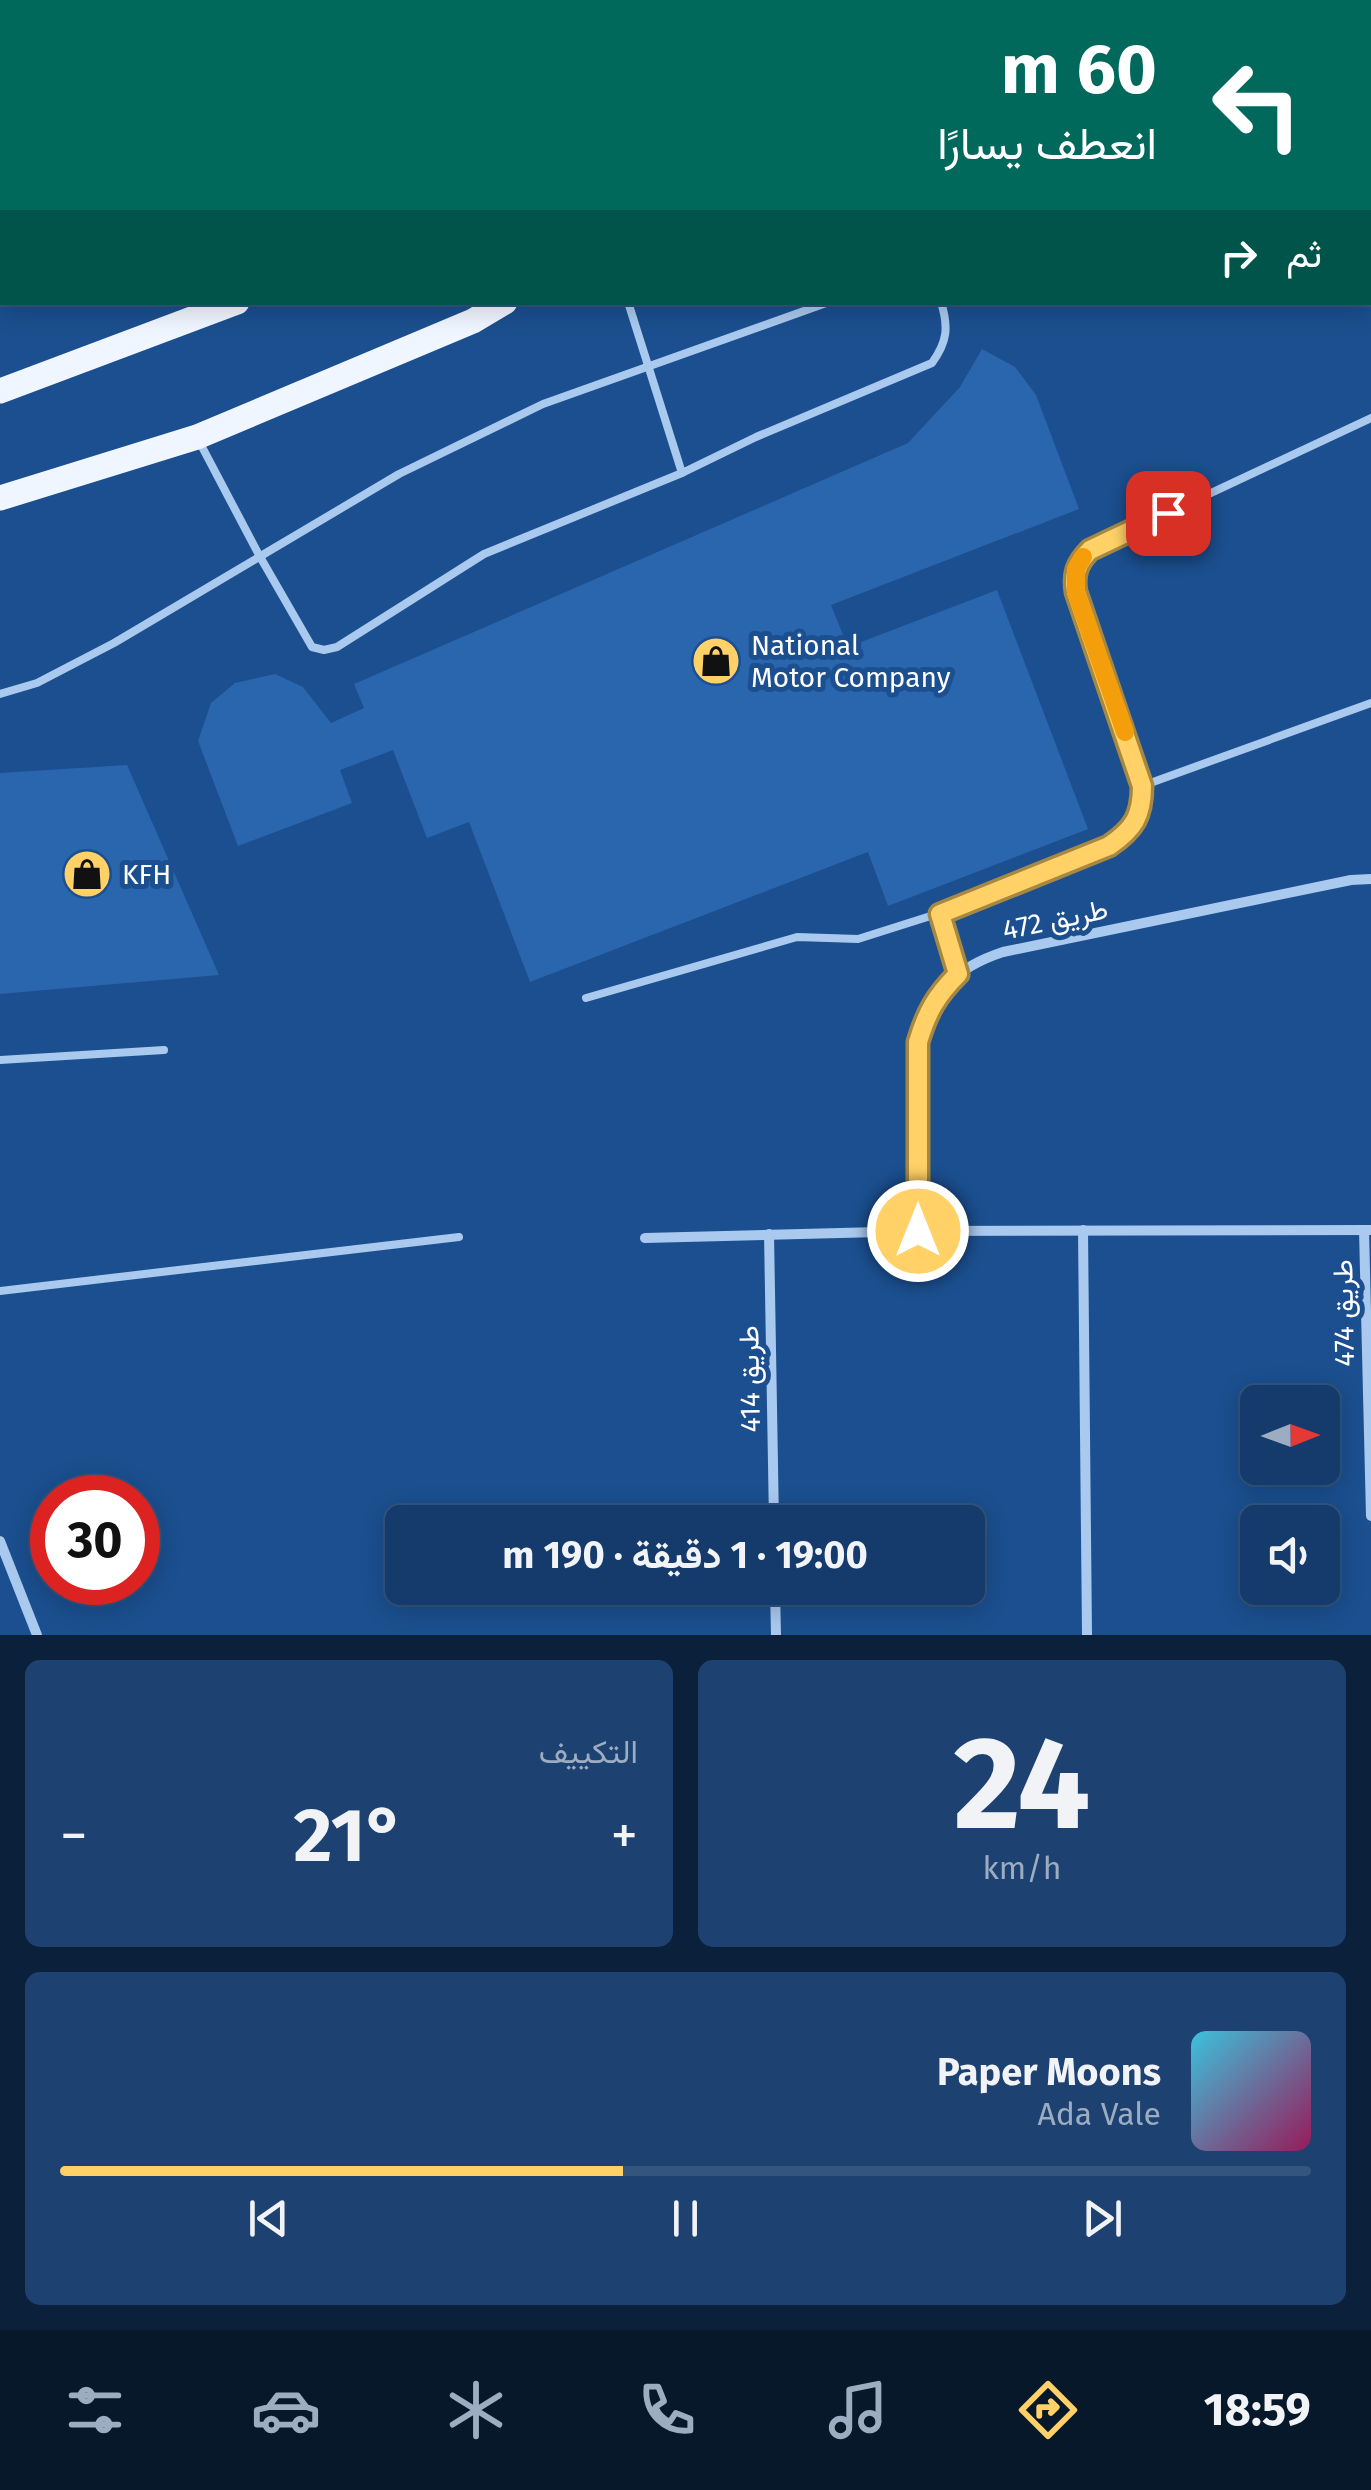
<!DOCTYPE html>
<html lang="ar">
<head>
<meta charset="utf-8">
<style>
	:root { --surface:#143b6b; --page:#1d4271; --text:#f1f3f6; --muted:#9dadc1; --line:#33557e; --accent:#ffd166 }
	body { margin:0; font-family:"Fira Sans",Vazirmatn,sans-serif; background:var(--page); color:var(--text); direction:rtl; height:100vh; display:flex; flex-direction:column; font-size:38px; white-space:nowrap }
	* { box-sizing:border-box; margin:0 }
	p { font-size:32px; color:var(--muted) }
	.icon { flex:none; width:55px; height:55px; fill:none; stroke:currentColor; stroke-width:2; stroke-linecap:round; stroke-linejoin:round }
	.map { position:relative; height:1635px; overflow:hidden; direction:ltr }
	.sheet { display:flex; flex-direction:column; gap:25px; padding:25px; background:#0b203b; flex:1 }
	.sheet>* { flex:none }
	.top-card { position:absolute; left:0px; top:0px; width:1372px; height:305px; box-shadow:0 5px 25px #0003,0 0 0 2px var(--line); direction:rtl; background:#00695c; color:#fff; overflow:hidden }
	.needle { width:65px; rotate:89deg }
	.fabs { position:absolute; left:1240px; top:1385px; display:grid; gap:20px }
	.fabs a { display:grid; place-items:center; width:100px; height:100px; border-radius:15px; background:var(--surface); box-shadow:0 5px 25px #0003,0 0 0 2px var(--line); font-size:50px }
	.speed { position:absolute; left:30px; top:1475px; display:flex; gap:20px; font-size:50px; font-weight:700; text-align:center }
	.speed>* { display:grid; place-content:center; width:130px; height:130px; border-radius:50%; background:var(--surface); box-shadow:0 5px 25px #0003,0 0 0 2px var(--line); line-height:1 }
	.speed .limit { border:15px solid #d22; background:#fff; color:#111 }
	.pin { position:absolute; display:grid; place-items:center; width:85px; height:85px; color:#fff; margin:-42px; border-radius:20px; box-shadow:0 5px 15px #0006 }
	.me { position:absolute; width:110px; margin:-55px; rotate:0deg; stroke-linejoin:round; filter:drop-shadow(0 0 8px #0008) }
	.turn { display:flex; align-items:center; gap:35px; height:210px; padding:0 50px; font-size:45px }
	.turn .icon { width:130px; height:130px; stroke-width:2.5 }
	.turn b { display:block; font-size:70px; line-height:85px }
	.then { display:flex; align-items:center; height:95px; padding:0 50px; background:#0003; gap:20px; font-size:38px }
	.big { font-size:75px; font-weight:700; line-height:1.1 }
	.sheet .tile { flex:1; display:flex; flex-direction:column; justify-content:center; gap:15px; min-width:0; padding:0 35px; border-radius:15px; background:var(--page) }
	.sheet .dial { align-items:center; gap:0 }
	.dial b { font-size:130px; line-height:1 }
	.song { display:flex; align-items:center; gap:30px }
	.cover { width:120px; height:120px; border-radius:15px; background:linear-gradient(135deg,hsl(190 70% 55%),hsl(330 70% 35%)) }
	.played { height:10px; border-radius:5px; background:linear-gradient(90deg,var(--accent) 45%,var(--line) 45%) }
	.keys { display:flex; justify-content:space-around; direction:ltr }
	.heat { display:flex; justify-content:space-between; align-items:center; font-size:55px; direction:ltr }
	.sheet .tiles { flex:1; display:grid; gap:25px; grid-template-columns:1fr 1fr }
	.tile:last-child { grid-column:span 2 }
	.trip { position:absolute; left:385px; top:1505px; width:600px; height:100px; border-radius:15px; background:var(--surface); box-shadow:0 5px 25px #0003,0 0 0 2px var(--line); font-weight:700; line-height:100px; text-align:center; direction:rtl }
	.tabs { display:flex; height:160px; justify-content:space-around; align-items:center; background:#08182b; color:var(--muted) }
	.tabs .icon { width:70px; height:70px }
	.tabs .selected { color:var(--accent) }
	.tabs b { font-size:45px; color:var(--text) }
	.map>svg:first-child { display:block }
	.building { fill:#2a66ad }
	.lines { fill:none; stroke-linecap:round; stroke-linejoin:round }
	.service { stroke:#a9c9ee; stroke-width:8 }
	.minor { stroke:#a9c9ee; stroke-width:10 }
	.primary { stroke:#f0f6ff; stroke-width:25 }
	.route-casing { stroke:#a68842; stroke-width:25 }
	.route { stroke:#ffd166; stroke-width:18 }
	.slow { stroke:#f59e0b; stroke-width:18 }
	.labels { text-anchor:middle; stroke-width:10; stroke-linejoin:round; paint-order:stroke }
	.poi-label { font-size:28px; fill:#fff; stroke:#1b4f8f; text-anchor:start }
	.street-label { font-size:28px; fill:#fff; stroke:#1b4f8f }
</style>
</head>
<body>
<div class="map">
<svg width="1371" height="1635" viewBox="0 0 1371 1635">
	<rect width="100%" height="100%" fill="#1b4f8f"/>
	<g class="building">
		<path d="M982 349 1015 367 1036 395 1079 509 831 605 848 647 997 590 1088 829 888 906 868 852 530 982 469 822 427 838 393 750 340 770 352 803 238 846 198 741 211 703 235 683 275 674 303 687 331 723 364 708 354 684 908 443 960 387Z"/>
		<path d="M127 765 219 975 0 994V773Z"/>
	</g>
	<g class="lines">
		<g class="service">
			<path d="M18 2 22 0"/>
			<path d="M572 2 577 0"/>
			<path d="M0 15 2 13"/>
			<path d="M628 302 682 473"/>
			<path d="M200 443 259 555 312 647 324 650 337 647 484 554 682 473 756 437 932 363C947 342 949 328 941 302"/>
			<path d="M0 694 37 683 114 643 399 474 543 404 829 302"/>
			<path d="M1142 786 1371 703"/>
			<path d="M940 913 958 973"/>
			<path d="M586 998 797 937 858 939 940 913 1109 846C1134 829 1142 816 1142 786L1076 592C1072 570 1080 555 1100 545L1371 418"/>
			<path d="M0 1060 164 1050"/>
			<path d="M0 1291 459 1237"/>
		</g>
		<g class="minor">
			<path d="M351 0 353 2"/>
			<path d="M1370 72 1371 71"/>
			<path d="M1370 279 1371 280"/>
			<path d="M1083 1230 1087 1635"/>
			<path d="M1364 1230 1371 1516"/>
			<path d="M918 1231V1042C933 992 954 968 1003 952L1351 880 1371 879"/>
			<path d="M769 1234 774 1522"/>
			<path d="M645 1238 918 1231 1371 1230"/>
			<path d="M0 1541 37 1635"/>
			<path d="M775 1588 776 1635"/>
		</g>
		<g class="primary">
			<path d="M764 2 766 0"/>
			<path d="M901 2 903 0"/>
			<path d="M0 391 237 302"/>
			<path d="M0 498 197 437 473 321 505 302"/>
		</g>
	</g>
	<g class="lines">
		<g class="route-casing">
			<path id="route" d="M918 1231V1042C927 1012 936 996 958 974L940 914 1109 846C1134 829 1142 816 1142 786L1076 592C1073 574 1077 563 1090 550L1168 513"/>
		</g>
		<use href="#route" class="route"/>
		<path class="slow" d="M1083 557 1076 569V592L1125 732"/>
	</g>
	<defs>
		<g id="shop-disc" transform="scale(2.5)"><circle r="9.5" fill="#ffd166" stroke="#1b4f8f"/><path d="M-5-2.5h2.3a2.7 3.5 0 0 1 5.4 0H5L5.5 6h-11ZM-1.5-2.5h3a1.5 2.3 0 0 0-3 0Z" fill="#111"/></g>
	</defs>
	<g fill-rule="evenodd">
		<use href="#shop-disc" x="716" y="661"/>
		<use href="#shop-disc" x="87" y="874"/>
	</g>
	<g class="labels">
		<g class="poi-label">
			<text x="751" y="655">National<tspan x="751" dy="32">Motor Company</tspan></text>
			<text x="122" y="884">KFH</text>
		</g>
		<g class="street-label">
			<text transform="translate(1055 919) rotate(-12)" y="10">طريق 472</text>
			<text transform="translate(1343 1313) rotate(-91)" y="10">طريق 474</text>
			<text transform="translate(749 1379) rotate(-91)" y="10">طريق 414</text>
		</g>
	</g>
</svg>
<div class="fabs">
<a><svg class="needle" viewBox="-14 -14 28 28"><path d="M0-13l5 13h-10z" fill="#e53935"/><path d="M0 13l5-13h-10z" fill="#9dadc1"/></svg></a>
<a><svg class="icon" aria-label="sound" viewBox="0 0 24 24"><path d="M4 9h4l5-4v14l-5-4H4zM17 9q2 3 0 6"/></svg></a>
</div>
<div class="speed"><div class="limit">30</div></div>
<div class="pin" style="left:1168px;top:513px;background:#d93025"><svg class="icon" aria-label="arrive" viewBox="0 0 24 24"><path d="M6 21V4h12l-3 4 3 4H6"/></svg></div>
<svg class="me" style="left:918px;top:1231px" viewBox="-20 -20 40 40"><circle r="17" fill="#ffd166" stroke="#fff" stroke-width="3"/><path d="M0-11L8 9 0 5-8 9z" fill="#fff"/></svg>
<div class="trip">19:00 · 1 دقيقة · 190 m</div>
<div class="top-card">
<div class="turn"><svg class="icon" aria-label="left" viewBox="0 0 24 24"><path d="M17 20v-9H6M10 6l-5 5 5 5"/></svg><div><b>60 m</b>انعطف يسارًا</div></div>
<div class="then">ثم<svg class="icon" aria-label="right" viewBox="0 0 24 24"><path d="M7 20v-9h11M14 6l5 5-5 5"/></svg></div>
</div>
</div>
<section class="sheet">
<div class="tiles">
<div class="tile dial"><b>24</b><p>km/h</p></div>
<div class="tile"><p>التكييف</p>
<div class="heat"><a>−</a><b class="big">21°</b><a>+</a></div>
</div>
<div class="tile">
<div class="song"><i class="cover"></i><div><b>Paper Moons</b><p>Ada Vale</p></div></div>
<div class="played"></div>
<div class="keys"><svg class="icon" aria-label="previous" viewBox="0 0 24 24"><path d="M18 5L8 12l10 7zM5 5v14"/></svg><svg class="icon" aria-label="pause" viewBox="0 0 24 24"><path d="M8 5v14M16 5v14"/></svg><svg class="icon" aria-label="next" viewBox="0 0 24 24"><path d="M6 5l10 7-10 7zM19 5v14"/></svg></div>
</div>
</div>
</section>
<nav class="tabs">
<b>18:59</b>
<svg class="icon selected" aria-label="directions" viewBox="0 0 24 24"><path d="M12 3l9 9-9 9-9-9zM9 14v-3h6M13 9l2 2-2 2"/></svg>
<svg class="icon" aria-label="music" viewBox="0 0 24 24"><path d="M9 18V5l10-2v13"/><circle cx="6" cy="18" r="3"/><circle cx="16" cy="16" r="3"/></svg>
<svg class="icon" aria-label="phone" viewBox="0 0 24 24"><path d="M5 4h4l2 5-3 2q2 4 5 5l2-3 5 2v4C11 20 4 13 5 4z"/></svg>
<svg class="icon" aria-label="climate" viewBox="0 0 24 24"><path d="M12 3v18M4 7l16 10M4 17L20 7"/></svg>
<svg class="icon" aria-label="car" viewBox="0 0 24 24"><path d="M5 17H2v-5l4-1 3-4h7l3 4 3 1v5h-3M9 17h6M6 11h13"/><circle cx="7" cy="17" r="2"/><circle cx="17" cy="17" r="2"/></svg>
<svg class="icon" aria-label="filters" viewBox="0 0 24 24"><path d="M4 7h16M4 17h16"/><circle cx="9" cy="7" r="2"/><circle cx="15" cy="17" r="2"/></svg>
</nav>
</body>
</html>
